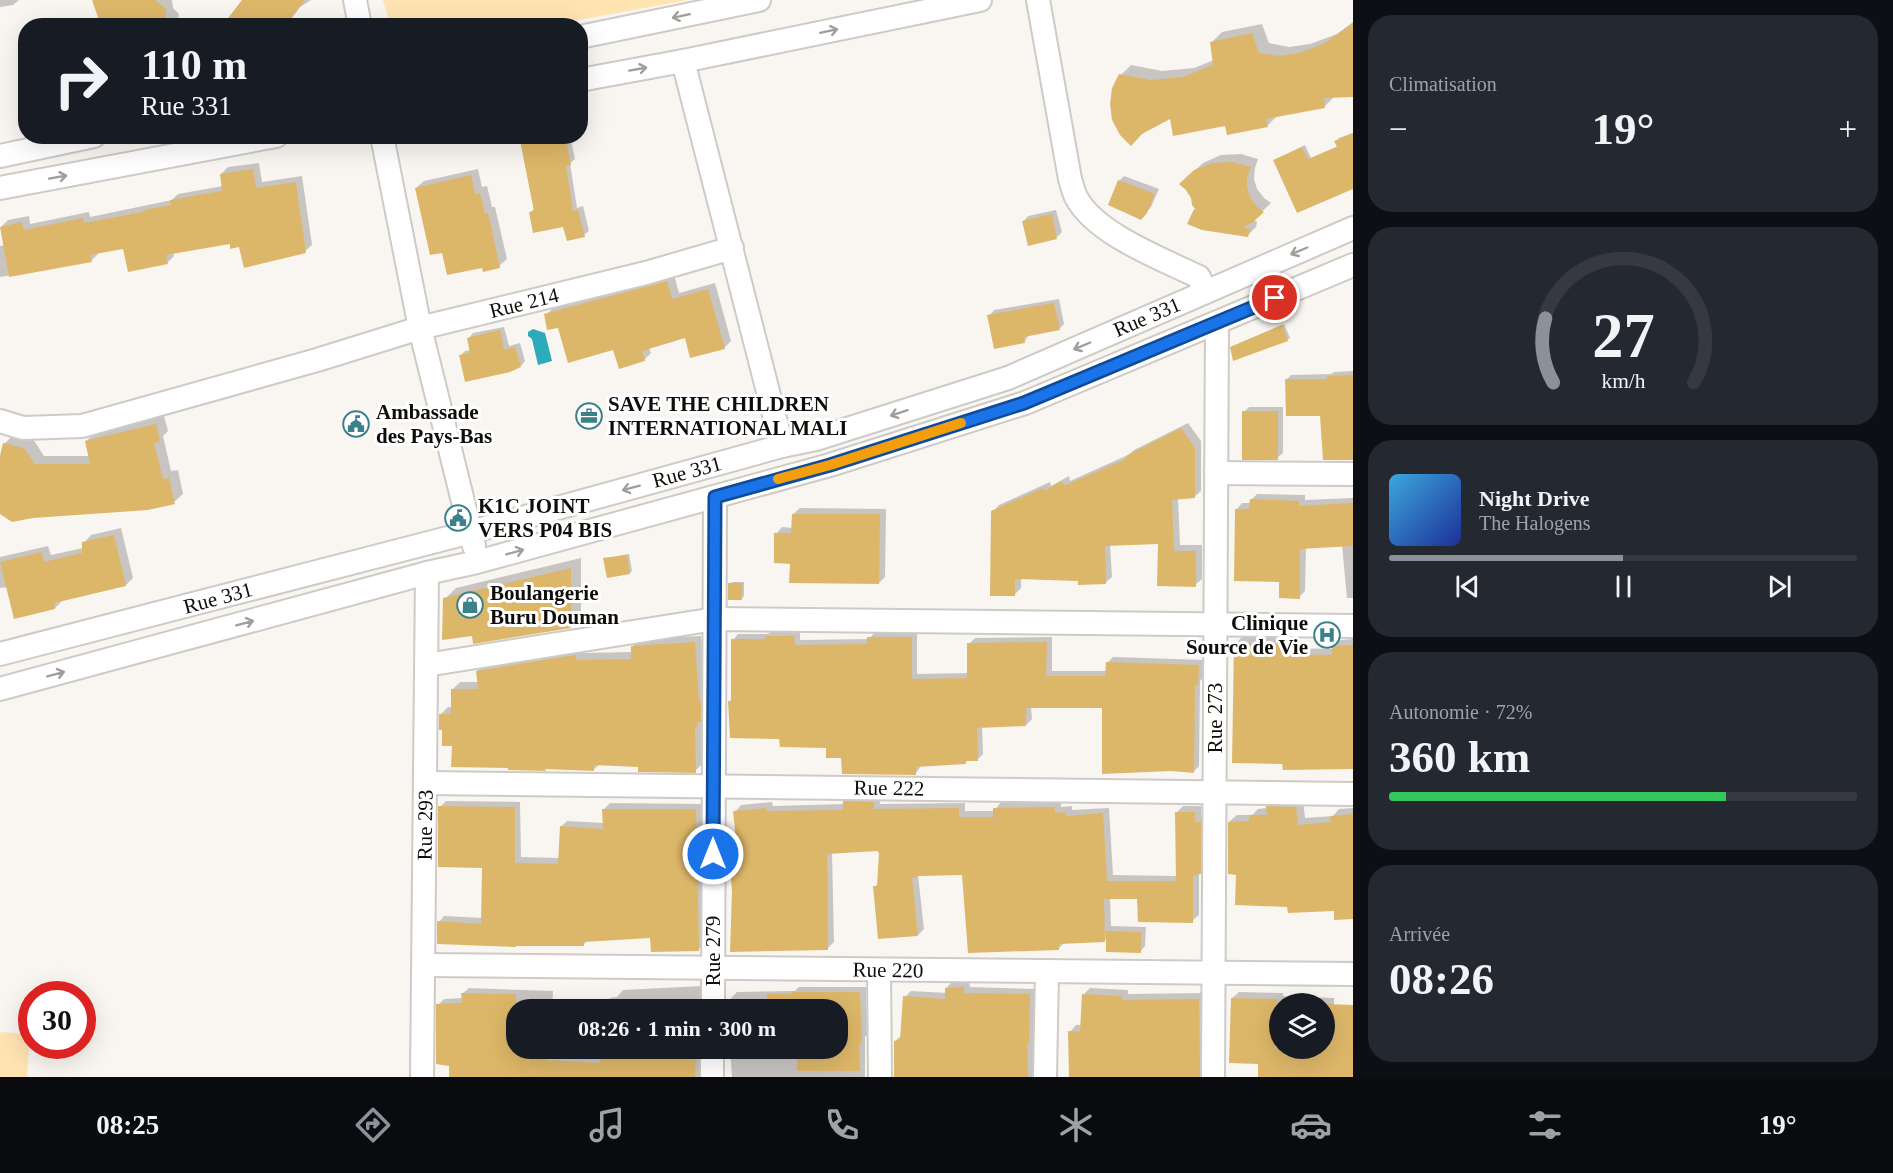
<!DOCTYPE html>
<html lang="fr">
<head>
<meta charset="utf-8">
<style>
	:root { --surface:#171b24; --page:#242831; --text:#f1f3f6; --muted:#9ea1a6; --line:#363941; --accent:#8c9099 }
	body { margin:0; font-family:Georgia,serif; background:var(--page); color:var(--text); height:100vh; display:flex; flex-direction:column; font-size:22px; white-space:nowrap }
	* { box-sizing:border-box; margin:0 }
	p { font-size:20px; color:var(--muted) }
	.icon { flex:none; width:33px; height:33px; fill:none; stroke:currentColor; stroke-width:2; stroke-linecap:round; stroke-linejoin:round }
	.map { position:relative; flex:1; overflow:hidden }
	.details { display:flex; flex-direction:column; gap:15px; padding:15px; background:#0d0f14; width:540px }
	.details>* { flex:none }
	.top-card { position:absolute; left:18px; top:18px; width:570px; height:126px; border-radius:24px; box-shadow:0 6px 24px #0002; background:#171b24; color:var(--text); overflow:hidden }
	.buttons { position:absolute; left:1269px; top:993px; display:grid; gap:12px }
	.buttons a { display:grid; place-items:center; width:66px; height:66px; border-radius:50%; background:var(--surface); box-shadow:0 6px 24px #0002; font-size:30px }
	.speed { position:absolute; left:18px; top:981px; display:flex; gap:12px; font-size:30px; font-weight:700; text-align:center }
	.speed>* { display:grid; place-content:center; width:78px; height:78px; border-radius:50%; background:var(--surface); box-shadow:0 6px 24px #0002; line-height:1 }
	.speed .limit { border:9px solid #d22; background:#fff; color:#111 }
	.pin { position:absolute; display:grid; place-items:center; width:51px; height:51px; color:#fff; margin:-26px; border:3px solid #fff; border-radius:50%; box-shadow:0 2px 6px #0007 }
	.me { position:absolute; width:66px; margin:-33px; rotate:0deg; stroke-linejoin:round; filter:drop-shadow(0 0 4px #0008) }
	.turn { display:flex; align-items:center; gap:21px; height:126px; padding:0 24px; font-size:27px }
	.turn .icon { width:78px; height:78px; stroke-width:2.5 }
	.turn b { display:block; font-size:42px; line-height:51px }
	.big { font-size:45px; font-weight:600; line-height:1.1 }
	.details .card { flex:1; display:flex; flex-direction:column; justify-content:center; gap:9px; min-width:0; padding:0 21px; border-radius:24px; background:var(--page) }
	.details .dial { align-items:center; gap:0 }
	.dial svg { height:156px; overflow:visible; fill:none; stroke:var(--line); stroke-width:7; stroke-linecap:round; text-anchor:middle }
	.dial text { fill:var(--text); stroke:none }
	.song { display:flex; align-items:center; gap:18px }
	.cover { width:72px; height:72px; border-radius:9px; background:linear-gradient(135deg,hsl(200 70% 55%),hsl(230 70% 35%)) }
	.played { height:6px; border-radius:3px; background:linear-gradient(90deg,var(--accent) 50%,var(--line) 50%) }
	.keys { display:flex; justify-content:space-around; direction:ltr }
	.heat { display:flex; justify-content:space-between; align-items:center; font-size:33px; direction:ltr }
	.charge { height:9px; border-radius:4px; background:linear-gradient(90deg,#34c759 72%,var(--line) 0) }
	.trip { position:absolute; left:506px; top:999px; width:342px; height:60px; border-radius:24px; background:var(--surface); box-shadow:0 6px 24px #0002; font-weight:600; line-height:60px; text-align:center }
	.tabs { display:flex; height:96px; justify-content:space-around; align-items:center; background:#090b0e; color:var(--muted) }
	.tabs .icon { width:42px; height:42px }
	.tabs .selected { color:var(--accent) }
	.tabs b { font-size:27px; color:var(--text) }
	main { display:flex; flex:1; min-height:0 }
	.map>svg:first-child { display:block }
	.green { fill:#ffe4b2 }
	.water { fill:#2cacba }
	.shadow { fill:#0003; fill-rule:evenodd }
	.building { fill:#ddb769 }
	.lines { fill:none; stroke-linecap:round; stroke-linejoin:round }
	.minor-casing { stroke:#cecbc7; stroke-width:26 }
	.minor { stroke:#fff; stroke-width:22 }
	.oneway { stroke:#9f9e9d }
	.route-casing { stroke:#114b97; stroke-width:15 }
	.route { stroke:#1a73e8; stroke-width:10 }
	.slow { stroke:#f59e0b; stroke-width:10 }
	.labels { text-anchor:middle; stroke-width:6; stroke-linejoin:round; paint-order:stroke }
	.street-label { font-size:21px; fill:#0e0d0b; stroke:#fff }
	.poi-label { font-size:21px; font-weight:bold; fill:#0e0d0b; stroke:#fff; text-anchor:start }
</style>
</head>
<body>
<main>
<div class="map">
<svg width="1353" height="1077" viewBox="0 0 1353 1077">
	<rect width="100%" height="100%" fill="#f9f6f2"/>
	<g class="green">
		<path d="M383 0H688L551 25H390Z"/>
		<path d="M0 1032 30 1034 27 1077H0Z"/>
	</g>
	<path class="water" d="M533 329 545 333 552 361 538 365 532 339 528 336V332Z"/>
	<g class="shadow">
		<path d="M0 0H19L13 5 0 7Z"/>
		<path d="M94 0H172L173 8 179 14 177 23 175 26H101Z"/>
		<path d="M244 0H311L300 7 286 26H224Z"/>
		<path d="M1353 22V95L1334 97 1324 107 1277 116 1267 126 1226 125 1171 117 1121 75 1131 65 1162 71 1194 68 1214 60 1212 42 1222 32 1262 24 1269 43 1289 47 1310 44 1337 34Z"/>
		<path d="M1353 133V187L1275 160 1305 145 1311 158 1338 146 1336 141 1339 138Z"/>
		<path d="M520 136H570L575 159 570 163 577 208 583 206 589 231 584 235 530 213 535 208Z"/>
		<path d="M1241 154 1258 159 1255 168 1254 179 1257 189 1264 198 1271 203 1253 220 1257 222 1256 227 1248 235 1195 210 1197 208 1189 176 1203 163 1221 155Z"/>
		<path d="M259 163 262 182 302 176 312 245 305 251 241 246 231 242 173 252 174 256 167 263 124 247 97 252 98 254 91 261 0 277V246L4 245 1 227 8 220 29 216 30 224 89 212 90 217 172 200 178 194 223 186 221 174 228 167Z"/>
		<path d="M478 169 482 187 487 186 492 207H495L507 259 499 266H483L443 251 416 188 424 181Z"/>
		<path d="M1124 176 1159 189 1151 207 1141 218 1119 181Z"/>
		<path d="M1056 210 1062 232 1057 237 1023 222 1028 216Z"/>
		<path d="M674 275 679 293 715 283 731 341 724 348 686 336 649 348 651 353 644 360 559 327 546 315 553 308Z"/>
		<path d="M1059 299 1064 324 1059 329 1029 335 1024 342 989 316 994 310Z"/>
		<path d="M1284 324 1290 338 1287 340 1234 346Z"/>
		<path d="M504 327 509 346 520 343 525 361 521 366 460 356 465 351 471 350 469 338 473 333Z"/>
		<path d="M1353 371V460L1325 459 1321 414 1287 379 1291 375 1331 374 1334 372Z"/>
		<path d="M1249 407H1283V453L1277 458 1244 412Z"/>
		<path d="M164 416 168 431 163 436 171 471 178 470 183 494 174 502 0 512V462L4 444 13 435 33 439 44 456H90L86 441 95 433Z"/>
		<path d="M1188 423 1201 441V491L1194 497 1178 498 1180 545H1202V579L1195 585 1159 543 1110 544 1112 577 1105 583 1080 580 1021 578V588L1015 594 993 512 999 505 1050 482 1051 486 1069 476 1070 481 1128 455 1134 450Z"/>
		<path d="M1257 494 1305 495V500L1353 498V598H1347L1342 545 1306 547 1305 591 1299 597 1281 580 1236 510 1242 503H1251V500Z"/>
		<path d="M800 508 886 509 885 577 879 583 792 562 776 534 782 527 793 528V514Z"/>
		<path d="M121 528 133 578 126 585 62 601 55 608 8 587 0 588V557L48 546 51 555 83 548 84 543 91 535Z"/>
		<path d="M629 554 632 571 630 573 607 558Z"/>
		<path d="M581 558V616L571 627 473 635 445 599 456 588Z"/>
		<path d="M732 582H744V596L742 598 730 584Z"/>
		<path d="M800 630V640L869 639 875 632H917V674L969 673V644L975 638 1052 637V671H1107V663L1113 657 1204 660V677L1200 681 1199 766 1193 772 1103 706 1031 707 1032 719 1026 725 982 726 983 754 977 760H968L965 763 921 766 916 773 842 756 827 746 780 737 729 702 733 698V640L738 634H768L772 631Z"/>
		<path d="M701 636 706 694 702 720V764L695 771 600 764 593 770 546 768 545 769 509 766 453 745 441 714 448 707H453V689L460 682H478L477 671 485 664 582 648 583 653 632 652V647L640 639Z"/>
		<path d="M1242 637H1288V648L1333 649 1340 640 1353 639V767L1235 644Z"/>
		<path d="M850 796H880V804L965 803V811H994L1001 802H1061V807L1072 806V810L1109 808 1113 875 1177 876 1176 813 1183 806H1201V816H1207L1206 867 1199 873V915L1192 921 1138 898 1110 897 1111 926 1146 927 1145 946 1140 952 1107 938 1105 940 1065 942 1058 949 963 874 918 875 924 929 918 935 875 887 879 882 880 853 877 849 832 852 834 942 828 948 733 891 730 840 737 833 735 812 741 805 772 802 773 806 844 804Z"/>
		<path d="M1275 800H1303L1305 818 1333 816 1339 809 1353 808V918L1335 910 1289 906 1237 873 1229 822 1237 815H1252L1258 809 1268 808Z"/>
		<path d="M446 801 520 802 521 857 559 858 561 827 567 821 604 823V809L610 803 701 804 705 943 699 949 652 936 588 940 583 945 439 922 444 916 482 918 483 867 440 807Z"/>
		<path d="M952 982H969L970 987 1036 989 1033 1077H896L895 1041 902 1035 905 997 911 991 947 993 946 988Z"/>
		<path d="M702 986 701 1010H603L604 1004 610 998 617 997 623 990Z"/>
		<path d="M799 987H866L867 1035 865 1037V1077H732L730 1048H837V1010H730L731 998 737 992 795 991Z"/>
		<path d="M469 988 553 991 552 1010H516V1048H551V1055L601 1057 602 1048H701V1077H450L451 1064 438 1005 444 999 463 998V993Z"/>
		<path d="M1090 988 1128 990V994L1205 993V1077H1070V1032L1076 1025H1082L1083 995Z"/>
		<path d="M1239 992 1283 993V996L1334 998V1021L1353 1022V1077H1259V1063L1232 998ZM1280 1004H1324V1048H1280Z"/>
	</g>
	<g class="building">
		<path d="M92 0H155L166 9 165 26H101Z"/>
		<path d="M242 0H305L285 26H222Z"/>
		<path d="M1353 23V97L1324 98 1325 108 1266 119 1268 127 1227 135 1225 126 1173 136 1170 119 1142 134 1131 146 1120 135 1112 120 1110 104 1112 88 1119 74 1151 80 1183 77 1213 65 1210 42 1252 33 1259 53 1279 56 1299 53 1325 43Z"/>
		<path d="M1353 133V189L1297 213 1273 160 1302 147 1308 159 1337 147 1334 141Z"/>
		<path d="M519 136H565L571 165 566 166 573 211 578 210 585 237 567 241 563 227 533 233 529 212 534 211Z"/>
		<path d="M1232 162 1251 167 1247 177V188L1250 197 1256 206 1264 212 1252 223 1243 227 1250 230 1248 237 1202 230 1187 224 1194 209 1196 210 1192 205 1191 198 1186 190 1179 184 1194 170 1212 163Z"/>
		<path d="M253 169 256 188 296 182 306 253 244 268 239 247 230 249V244L166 255 168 264 128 272 123 249 90 255 92 262 9 277 0 227 22 222 24 230 83 218 84 223 143 212V210L171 205 170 200 222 191 220 174Z"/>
		<path d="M471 175 475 194 480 193 485 214 488 213 500 268 483 272 482 268 447 275 442 253 430 255 415 188Z"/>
		<path d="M1118 180 1155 194 1147 213 1141 220 1108 205Z"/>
		<path d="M1052 214 1057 239 1028 246 1022 221Z"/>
		<path d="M667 281 672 299 708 289 725 349 690 358 685 338 642 351 645 361 619 369 613 350 568 363 558 328 547 330 544 314Z"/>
		<path d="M1054 303 1060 330 1024 337 1025 343 994 349 987 315Z"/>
		<path d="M1282 325 1288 341 1233 361 1230 347Z"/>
		<path d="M500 330 504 350 515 347 521 367 510 372 465 382 459 355 470 353 467 338Z"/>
		<path d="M1353 375V460H1323L1320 416H1286L1285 379H1327V376Z"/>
		<rect x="1242" y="411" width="36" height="49"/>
		<path d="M156 424 160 441 154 443 163 479 169 478 175 504 148 510 33 518 12 522 0 514V456L3 443 24 448 35 464H90L85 441Z"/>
		<path d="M1181 428 1195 448V498L1172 500 1174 551H1196V587L1157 586 1158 544 1105 546 1106 584 1078 585V581L1015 579V596H990L991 511 1043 488 1044 491 1062 481 1064 486 1126 459V456Z"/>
		<path d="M1250 499 1299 501V506L1353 503V546L1300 549V599L1279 598V582L1234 581 1235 509H1249Z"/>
		<path d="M792 514H880L879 584 789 583 790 564 774 563V533H791Z"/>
		<path d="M114 535 126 586 54 603 55 609 14 619 0 562 41 552 44 562 82 553V542Z"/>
		<path d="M627 555 630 574 607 578 603 558Z"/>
		<path d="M571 568V628L473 644 472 636 442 640 443 598Z"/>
		<rect x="728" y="583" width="14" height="17"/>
		<path d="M765 636H794L795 645 867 644V637H912V679L967 678V643L1047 642 1046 676H1105L1106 662 1199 665 1198 685H1195L1194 773 1171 771 1102 774V708H1026V726L977 728 978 761H965L966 764 916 767V775L842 774 841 758H826V748L780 747 779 739 730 738 728 701H731V639H765Z"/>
		<path d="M695 642 699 701H701V722H697V727H695L696 773 638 772V767L594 765V771L545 769 546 771 508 770V768L451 767 452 746H442V730H439V714H451V689H478L476 671 575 655 576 660 631 659V646Z"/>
		<path d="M1234 643H1282V654L1332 655V646L1353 645V769L1283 770 1282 764 1232 763Z"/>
		<path d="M843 801 874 802V809L959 808V817H993V808L1055 807V813L1066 812V816L1103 813 1107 881H1176L1175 812H1195V822H1201V874L1193 875V923L1138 922 1137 899H1104L1105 942 1059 944V950L968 953 962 875 919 876 912 878 918 936 878 939 873 886H877L879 853 877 851 827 854 828 950 730 952 732 891 728 839H736L733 811 766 808 767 811 843 810Z"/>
		<path d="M438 806 515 807V863L558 864 560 826 603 829 602 809H696L699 951 651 952 650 938 584 942V946H516V947L437 944V921L481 924 482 868 438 867Z"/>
		<path d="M1266 806 1296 807 1298 825 1331 822 1330 816 1353 814V919L1334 920V911L1288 913 1287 907 1235 905 1236 875 1228 874V822L1249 821V815H1267Z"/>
		<path d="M1106 931 1141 932V953L1106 952Z"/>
		<path d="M964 987V993L1030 994 1029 1043H1027L1028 1077H894V1041L900 1040 903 996 945 999V988Z"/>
		<path d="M792 992H860L862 1043H859L860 1071H797V1048H837V1010H767V994H792Z"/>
		<path d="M461 993 516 994V1048H546V1060L600 1063V1058L603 1059 604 1048H696L695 1077H449V1066L436 1064V1004L462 1003Z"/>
		<path d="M1082 994 1122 996V1000L1199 999 1200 1077H1069L1068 1031 1080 1032Z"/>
		<path d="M1231 998 1277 999 1275 1048H1324V1004L1353 1005V1077H1258V1064L1229 1063Z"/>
	</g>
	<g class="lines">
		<g class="minor-casing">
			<g id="minor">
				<path d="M355 0 360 26"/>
				<path d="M1038 0 1070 179C1072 185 1073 191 1076 197 1095 234 1162 259 1199 277L1205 292"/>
				<path d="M580 37 759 0"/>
				<path d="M683 61 782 446"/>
				<path d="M580 80 683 61 980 0"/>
				<path d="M382 136 420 328 474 546"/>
				<path d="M0 156 94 136"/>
				<path d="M0 188 276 136"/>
				<path d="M0 421 23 428 82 426 317 360 420 328 646 273 732 248"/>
				<path d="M1216 473 1353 474"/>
				<path d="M0 654 471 532 782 446 816 439 1008 378 1353 228"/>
				<path d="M426 665 715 619 1353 626"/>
				<path d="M0 689 427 573 477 562 830 465 1025 403 1353 265"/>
				<path d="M426 783 1353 794"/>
				<path d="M424 965 1353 974"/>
				<path d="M879 970 880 1077"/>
				<path d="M713 1010 715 497"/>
				<path d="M422 1077 427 573"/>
				<path d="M712 1077V1048"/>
				<path d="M1045 1077 1047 971"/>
				<path d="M1213 1077 1217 323"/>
			</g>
		</g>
		<use href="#minor" class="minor"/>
	</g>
	<defs><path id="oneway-shaft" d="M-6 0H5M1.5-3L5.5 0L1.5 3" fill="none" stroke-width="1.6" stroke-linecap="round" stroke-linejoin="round" transform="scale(1.5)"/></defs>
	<g class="oneway">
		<use href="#oneway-shaft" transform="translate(681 16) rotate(168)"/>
		<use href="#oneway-shaft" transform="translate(829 31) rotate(-12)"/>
		<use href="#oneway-shaft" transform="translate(638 69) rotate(-10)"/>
		<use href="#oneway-shaft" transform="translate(58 177) rotate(-10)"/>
		<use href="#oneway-shaft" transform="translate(1299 251) rotate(157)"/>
		<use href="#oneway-shaft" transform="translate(1082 346) rotate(157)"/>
		<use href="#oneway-shaft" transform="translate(899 413) rotate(162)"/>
		<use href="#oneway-shaft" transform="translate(631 488) rotate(165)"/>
		<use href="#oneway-shaft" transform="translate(515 552) rotate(-15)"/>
		<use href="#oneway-shaft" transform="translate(245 623) rotate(-15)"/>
		<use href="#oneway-shaft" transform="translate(56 674) rotate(-15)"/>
	</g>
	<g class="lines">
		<g class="route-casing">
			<path id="route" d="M713 854 715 497 830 465 1024 403 1275 298"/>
		</g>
		<use href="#route" class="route"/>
		<path class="slow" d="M778 479 830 465 961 423"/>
	</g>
	<defs>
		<g id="office-ring" transform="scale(1.35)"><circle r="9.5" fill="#fff" stroke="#3a818a" stroke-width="1.5"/><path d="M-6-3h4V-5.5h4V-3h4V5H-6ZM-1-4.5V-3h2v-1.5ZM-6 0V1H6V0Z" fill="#3a818a"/></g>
		<g id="civic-ring" transform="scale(1.35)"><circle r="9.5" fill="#fff" stroke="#3a818a" stroke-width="1.5"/><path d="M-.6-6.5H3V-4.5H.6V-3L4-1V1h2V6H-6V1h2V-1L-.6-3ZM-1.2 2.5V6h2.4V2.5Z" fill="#3a818a"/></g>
		<g id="shop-ring" transform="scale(1.35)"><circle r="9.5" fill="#fff" stroke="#3a818a" stroke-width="1.5"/><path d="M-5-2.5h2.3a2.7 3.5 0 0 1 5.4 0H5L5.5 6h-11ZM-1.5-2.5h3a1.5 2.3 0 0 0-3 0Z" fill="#3a818a"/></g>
		<g id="hospital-ring" transform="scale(1.35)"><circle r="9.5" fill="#fff" stroke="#3a818a" stroke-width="1.5"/><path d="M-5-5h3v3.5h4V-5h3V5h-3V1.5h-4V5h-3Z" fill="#3a818a"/></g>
	</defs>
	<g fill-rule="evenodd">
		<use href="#office-ring" x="589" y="416"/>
		<use href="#civic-ring" x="356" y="424"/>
		<use href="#civic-ring" x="458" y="518"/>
		<use href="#shop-ring" x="470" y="605"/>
		<use href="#hospital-ring" x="1327" y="635"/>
	</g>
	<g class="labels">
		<g class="street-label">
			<text transform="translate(524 303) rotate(-14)" y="7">Rue 214</text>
			<text transform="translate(1147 317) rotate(-23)" y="7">Rue 331</text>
			<text transform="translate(687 472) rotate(-15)" y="7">Rue 331</text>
			<text transform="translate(218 598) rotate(-15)" y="7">Rue 331</text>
			<text transform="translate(1215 718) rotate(-90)" y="7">Rue 273</text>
			<text transform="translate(889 788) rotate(1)" y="7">Rue 222</text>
			<text transform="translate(425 825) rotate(-89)" y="7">Rue 293</text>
			<text transform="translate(713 951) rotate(-90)" y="7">Rue 279</text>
			<text transform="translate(888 970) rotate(1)" y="7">Rue 220</text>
		</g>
		<g class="poi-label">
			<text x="608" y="411">SAVE THE CHILDREN<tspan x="608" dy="24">INTERNATIONAL MALI</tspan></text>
			<text x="376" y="419">Ambassade<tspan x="376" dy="24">des Pays-Bas</tspan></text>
			<text x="478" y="513">K1C JOINT<tspan x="478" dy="24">VERS P04 BIS</tspan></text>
			<text x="490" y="600">Boulangerie<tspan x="490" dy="24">Buru Douman</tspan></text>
			<text x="1308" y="630" text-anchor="end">Clinique<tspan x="1308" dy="24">Source de Vie</tspan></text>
		</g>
	</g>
</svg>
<div class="buttons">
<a><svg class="icon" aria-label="layers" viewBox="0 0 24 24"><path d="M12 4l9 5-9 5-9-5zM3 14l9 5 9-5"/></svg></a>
</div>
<div class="speed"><div class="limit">30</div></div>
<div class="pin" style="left:1275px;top:298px;background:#d93025"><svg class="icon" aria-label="arrive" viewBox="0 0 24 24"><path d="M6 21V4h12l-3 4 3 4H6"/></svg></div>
<svg class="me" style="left:713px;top:854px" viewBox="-20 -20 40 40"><circle r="17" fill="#1a73e8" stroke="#fff" stroke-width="3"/><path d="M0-11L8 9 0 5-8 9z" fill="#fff"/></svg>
<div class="trip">08:26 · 1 min · 300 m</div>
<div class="top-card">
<div class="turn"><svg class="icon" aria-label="right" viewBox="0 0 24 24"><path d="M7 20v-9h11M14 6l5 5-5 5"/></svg><div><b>110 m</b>Rue 331</div></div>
</div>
</div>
<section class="details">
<div class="card"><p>Climatisation</p>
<div class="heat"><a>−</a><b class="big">19°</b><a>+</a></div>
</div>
<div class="card dial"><svg viewBox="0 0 100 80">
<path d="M14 69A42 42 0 1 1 86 69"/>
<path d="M14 69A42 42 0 0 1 10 36" stroke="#8c9099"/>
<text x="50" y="56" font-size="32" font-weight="700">27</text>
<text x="50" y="72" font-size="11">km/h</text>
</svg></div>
<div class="card">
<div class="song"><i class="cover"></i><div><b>Night Drive</b><p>The Halogens</p></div></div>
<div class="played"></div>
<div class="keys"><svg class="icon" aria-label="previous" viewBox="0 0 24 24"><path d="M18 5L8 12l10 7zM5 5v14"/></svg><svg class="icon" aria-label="pause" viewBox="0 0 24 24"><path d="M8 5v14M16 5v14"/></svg><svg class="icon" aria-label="next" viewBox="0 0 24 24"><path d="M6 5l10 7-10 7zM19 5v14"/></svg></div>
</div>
<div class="card"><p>Autonomie · 72%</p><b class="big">360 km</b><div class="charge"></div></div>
<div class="card"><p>Arrivée</p><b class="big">08:26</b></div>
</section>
</main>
<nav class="tabs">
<b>08:25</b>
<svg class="icon selected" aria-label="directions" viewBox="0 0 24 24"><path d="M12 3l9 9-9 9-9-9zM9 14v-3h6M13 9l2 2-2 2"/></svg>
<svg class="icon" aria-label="music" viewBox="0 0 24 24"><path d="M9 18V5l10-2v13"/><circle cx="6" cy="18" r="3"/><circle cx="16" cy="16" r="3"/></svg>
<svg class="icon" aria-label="phone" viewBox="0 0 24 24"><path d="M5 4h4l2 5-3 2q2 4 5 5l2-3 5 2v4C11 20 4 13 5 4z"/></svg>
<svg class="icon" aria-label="climate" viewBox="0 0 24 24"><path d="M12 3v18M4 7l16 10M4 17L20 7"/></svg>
<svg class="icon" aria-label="car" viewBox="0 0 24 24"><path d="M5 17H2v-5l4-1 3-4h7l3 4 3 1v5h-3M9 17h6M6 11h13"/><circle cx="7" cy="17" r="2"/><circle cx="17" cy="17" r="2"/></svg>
<svg class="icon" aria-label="filters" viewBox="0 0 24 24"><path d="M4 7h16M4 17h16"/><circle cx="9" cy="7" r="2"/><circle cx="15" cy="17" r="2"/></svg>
<b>19°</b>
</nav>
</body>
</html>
